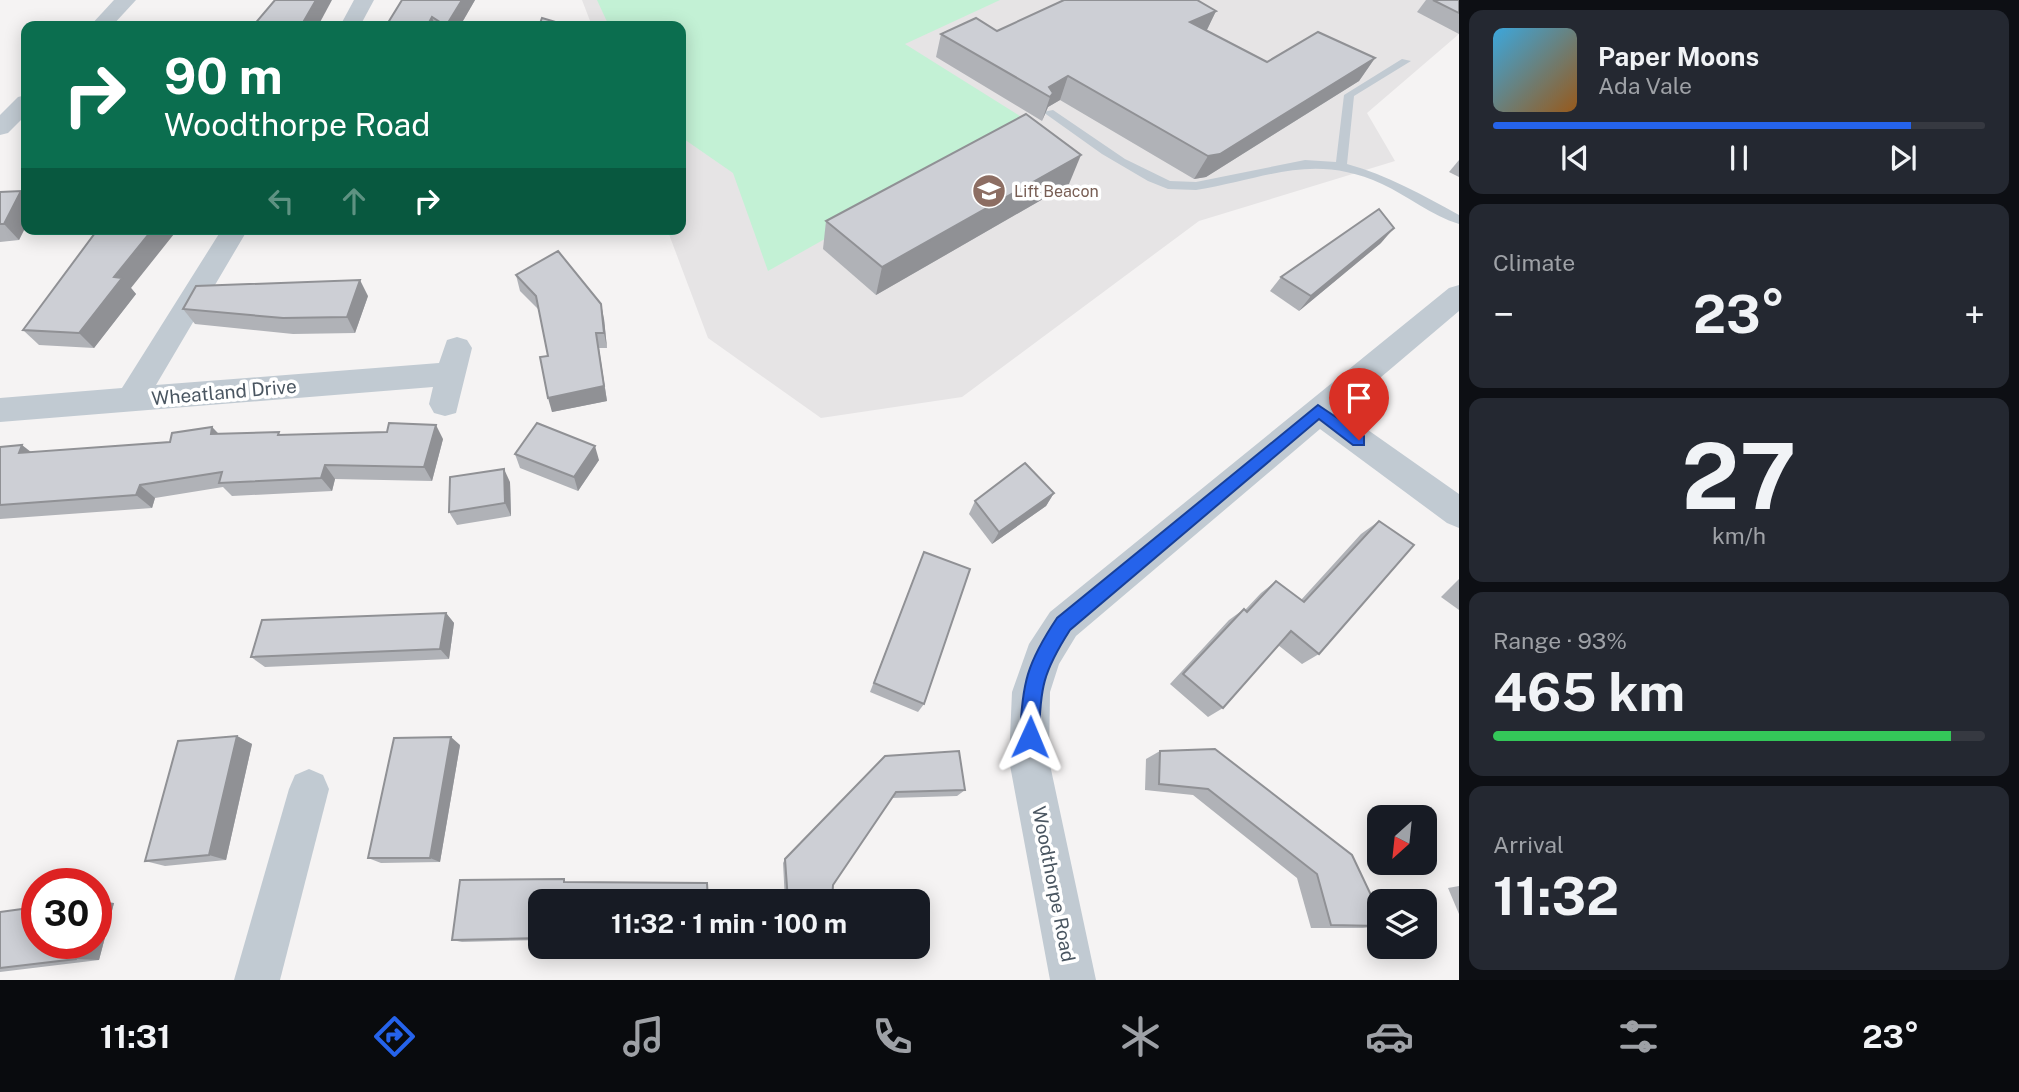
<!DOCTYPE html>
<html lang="en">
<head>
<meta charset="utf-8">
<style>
	:root { --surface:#171b24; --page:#242831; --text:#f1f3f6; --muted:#9ea1a6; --line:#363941; --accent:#2563eb }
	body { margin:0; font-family:"Public Sans",sans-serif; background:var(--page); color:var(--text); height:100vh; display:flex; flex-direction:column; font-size:26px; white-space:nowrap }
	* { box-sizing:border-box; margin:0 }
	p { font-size:23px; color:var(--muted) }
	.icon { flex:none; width:38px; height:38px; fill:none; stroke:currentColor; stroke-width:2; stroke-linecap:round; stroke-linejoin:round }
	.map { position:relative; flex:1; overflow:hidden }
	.details { display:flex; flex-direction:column; gap:10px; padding:10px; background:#0d0f14; width:560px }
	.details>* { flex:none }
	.guide { position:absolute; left:21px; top:21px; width:665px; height:214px; border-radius:14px; box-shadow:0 4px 18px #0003; background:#0b6e4f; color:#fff; overflow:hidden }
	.needle { width:46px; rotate:207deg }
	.fabs { position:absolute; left:1367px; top:805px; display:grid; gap:14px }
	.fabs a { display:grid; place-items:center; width:70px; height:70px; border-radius:14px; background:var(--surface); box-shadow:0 4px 18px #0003; font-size:35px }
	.speed { position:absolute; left:21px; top:868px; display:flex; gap:14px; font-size:35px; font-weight:700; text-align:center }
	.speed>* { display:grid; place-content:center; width:91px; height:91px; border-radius:50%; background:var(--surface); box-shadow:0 4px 18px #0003; line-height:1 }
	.speed .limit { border:10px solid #d22; background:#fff; color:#111 }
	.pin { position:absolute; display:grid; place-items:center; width:60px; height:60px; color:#fff; margin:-72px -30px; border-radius:50% 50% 50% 0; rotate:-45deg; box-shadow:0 0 7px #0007 }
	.pin .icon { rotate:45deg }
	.me { position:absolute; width:77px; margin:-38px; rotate:1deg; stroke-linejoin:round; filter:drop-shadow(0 0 5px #0008) }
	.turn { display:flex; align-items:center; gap:24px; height:147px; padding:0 28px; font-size:32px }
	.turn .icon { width:91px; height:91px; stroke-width:2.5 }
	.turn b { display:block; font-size:49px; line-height:60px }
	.lanes { display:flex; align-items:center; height:66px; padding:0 28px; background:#0003; justify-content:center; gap:35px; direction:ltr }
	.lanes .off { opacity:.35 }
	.big { font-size:52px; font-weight:700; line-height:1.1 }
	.details .widget { flex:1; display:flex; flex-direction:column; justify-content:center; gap:10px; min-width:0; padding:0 24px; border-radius:14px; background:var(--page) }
	.details .dial { align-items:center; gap:0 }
	.dial b { font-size:91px; line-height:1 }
	.song { display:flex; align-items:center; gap:21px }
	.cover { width:84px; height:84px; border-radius:10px; background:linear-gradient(135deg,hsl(200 70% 55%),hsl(30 70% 35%)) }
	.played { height:7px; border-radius:4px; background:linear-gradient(90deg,var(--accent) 85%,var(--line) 85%) }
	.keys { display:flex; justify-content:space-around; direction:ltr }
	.heat { display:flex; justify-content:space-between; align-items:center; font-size:38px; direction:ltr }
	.charge { height:10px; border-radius:5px; background:linear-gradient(90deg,#34c759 93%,var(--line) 0) }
	.trip { position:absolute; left:528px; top:889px; width:402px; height:70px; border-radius:14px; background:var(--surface); box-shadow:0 4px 18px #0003; font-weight:700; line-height:70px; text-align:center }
	.tab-bar { display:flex; height:112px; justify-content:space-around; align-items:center; background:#090b0e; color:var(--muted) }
	.tab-bar .icon { width:49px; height:49px }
	.tab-bar .active { color:var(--accent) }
	.tab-bar b { font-size:32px; color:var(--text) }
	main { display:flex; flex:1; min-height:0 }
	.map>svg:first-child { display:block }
	.education { fill:#e6e4e5 }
	.green { fill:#c3f1d5 }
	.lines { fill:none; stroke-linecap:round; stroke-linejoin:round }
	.lane { fill:#c1cad2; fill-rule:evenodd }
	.street { fill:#c1cad2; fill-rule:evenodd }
	.wall { fill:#b0b2b7 }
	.shaded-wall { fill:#909195 }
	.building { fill:#cdcfd5; stroke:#909195; stroke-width:2 }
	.route { fill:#2563eb; stroke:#184099; stroke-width:2 }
	.labels { text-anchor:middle; stroke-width:7; stroke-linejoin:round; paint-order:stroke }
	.far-education-label { font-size:16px; fill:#785e54; stroke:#fff; text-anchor:start }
	.street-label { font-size:19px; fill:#4a5661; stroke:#fff }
</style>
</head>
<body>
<main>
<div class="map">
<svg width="1459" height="980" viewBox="0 0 1459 980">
	<rect width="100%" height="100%" fill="#f5f3f3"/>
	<path class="education" d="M582 0H1437L1459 34 1367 113 1395 161 1199 221 962 397 821 418 708 338 667 229H681V26H592Z"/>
	<path class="green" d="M597 0H1000L905 44 1031 123 768 271 733 173 681 137V26H609Z"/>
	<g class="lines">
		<path class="lane" d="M1402 59 1411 61 1354 96 1347 164C1387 175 1423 195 1459 215V224C1432 216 1408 196 1382 184 1312 152 1266 179 1196 190L1168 189 1148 181 1102 154 1043 112 1053 110 1125 159 1170 181 1196 182 1305 160 1336 162 1344 95Z"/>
		<g class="street">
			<path d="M114 0H136L112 26H90Z"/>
			<path d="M354 0H374L360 26H340Z"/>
			<path d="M26 95V115L8 133 0 135V115L18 97Z"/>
			<path d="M222 229H248L156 385 439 363 447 340 457 337 467 340 472 348 456 413 445 416 434 413 429 404 433 387 0 422V398L122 388Z"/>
			<path d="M1459 285V311L1341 411 1459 494V528L1447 523 1320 429 1076 636 1059 664 1050 692 1049 760 1096 980H1050L1009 760 1012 692 1029 644 1050 612 1449 288Z"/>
			<path d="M309 769 323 775 329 789 280 980H234L289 789 295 775Z"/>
		</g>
	</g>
	<g class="wall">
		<path d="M402 0H475L460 26H386Z"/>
		<path d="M1426 0H1459V34L1417 12Z"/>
		<path d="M1216 11 1206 31 1267 62 1375 58 1359 81 1206 177 1194 179 1060 100 1048 107 1042 121 936 57 941 34 997 31Z"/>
		<path d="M1459 160V177L1449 172Z"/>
		<path d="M1069 184 876 295 823 249 826 221Z"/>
		<path d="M0 192 26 196V226L19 240 0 242Z"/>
		<path d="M1381 243 1299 311 1270 291 1281 277Z"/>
		<path d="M516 275 604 319 607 348H599L607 401 552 412 548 356 539 310 520 291Z"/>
		<path d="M131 288 136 294 94 348 39 345 23 330Z"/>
		<path d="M368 296 355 333 293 334 195 324 183 309Z"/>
		<path d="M212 427 219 434 443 439 432 481 335 479 332 491 232 496 223 487 155 498 152 508 0 519V447L31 452 170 442Z"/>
		<path d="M515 454 599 460 578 491 520 468Z"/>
		<path d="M510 482 511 516 457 525 449 512Z"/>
		<path d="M1054 493 1046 506 992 544 969 514 975 501Z"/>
		<path d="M1379 521 1319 654 1302 664 1278 645 1223 708 1208 717 1170 684 1229 620 1244 609 1245 610 1261 593 1276 581 1301 600 1361 534Z"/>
		<path d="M924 552V704L918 712 870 692Z"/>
		<path d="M1459 579V610L1441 597Z"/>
		<path d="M446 613 454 623 449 659 265 667 251 657Z"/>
		<path d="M237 736 252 744 226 860 165 866 145 861Z"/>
		<path d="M460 745 440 862 381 863 368 858Z"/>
		<path d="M1160 751 1379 912V926L1363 928H1311L1297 878 1193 795 1145 790 1146 759Z"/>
		<path d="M885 756 965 790 957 796 891 798 833 885 832 901H785L783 863 785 859Z"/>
		<path d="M569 882 708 886 541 901V940L462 942 452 940Z"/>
		<path d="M1459 886V914L1448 888Z"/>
		<path d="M96 901 114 903 99 960 0 972V912L96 943Z"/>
	</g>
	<g class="shaded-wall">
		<path d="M316 0H332L318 26H301Z"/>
		<path d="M462 0H475L460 26H446Z"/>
		<path d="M1216 11 1205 34 1190 22Z"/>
		<path d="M432 17 435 26H427Z"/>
		<path d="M1375 58 1359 81 1206 177 1194 179 1208 156Z"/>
		<path d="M1068 76 1060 100 1048 107 1042 121 1050 97 1049 87Z"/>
		<path d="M1081 155 1069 184 876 295 882 267Z"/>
		<path d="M21 191 26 196V226L19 240 4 224Z"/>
		<path d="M1394 228 1381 243 1299 311 1311 296Z"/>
		<path d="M153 229H178L131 288 136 294 94 348 79 333 114 277Z"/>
		<path d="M360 280 368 296 355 333 347 317Z"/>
		<path d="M601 304 604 319 607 348 604 333Z"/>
		<path d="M596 333 607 401 552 412 548 398Z"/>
		<path d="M436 425 443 439 432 481 424 467Z"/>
		<path d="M212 427 225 441 211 434Z"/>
		<path d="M22 445 40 459 19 453Z"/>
		<path d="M595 446 599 460 578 491 574 477Z"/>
		<path d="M325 465 335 479 332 491 321 478Z"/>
		<path d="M504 469 510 482 511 516 505 503Z"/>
		<path d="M140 485 155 498 152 508 136 495Z"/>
		<path d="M1054 493 1046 506 992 544 999 532Z"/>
		<path d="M446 613 454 623 449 659 440 649Z"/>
		<path d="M237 736 252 744 226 860 209 855Z"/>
		<path d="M451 737 460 745 440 862 430 858Z"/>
		<path d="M96 901 114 903 99 960 76 959 81 943H96Z"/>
	</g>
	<g class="building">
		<path d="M275 0H316L301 26H253Z"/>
		<path d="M402 0H462L446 26 432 17 427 26H386Z"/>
		<path d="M1064 0H1197L1216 11 1190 22 1267 62 1318 32 1375 58 1220 154 1208 156 1068 76 1049 87 1053 93 1050 97 941 34 976 18 997 31Z"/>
		<path d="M1433 0H1459V13Z"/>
		<path d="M542 18 559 23V26H539Z"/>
		<path d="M1026 114 1081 155 882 267 826 221Z"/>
		<path d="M21 191 4 224H0V192Z"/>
		<path d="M1379 209 1394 228 1311 296 1281 277Z"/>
		<path d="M98 229H153L114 277 122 278 79 333 23 330Z"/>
		<path d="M558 251 601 304 604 333H596L604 386 548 398 540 357 548 356 536 296 516 275Z"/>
		<path d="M360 280 347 317 283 318 183 309 196 286Z"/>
		<path d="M389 423 436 425 424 467 325 465 321 478 219 483 222 472 140 485 136 495 0 505V447L22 445 19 453 170 442 172 433 212 427 211 434 279 432 278 435 387 432Z"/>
		<path d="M537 423 595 446 574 477 515 454Z"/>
		<path d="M1025 463 1054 493 999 532 975 501Z"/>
		<path d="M504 469 505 503 449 512 450 477Z"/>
		<path d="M1379 521 1414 545 1319 654 1291 631 1223 708 1183 674 1244 609 1247 612 1276 581 1304 602Z"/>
		<path d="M924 552 970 569 924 704 874 683Z"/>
		<path d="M446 613 440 649 251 657 262 620Z"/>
		<path d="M237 736 209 855 145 861 178 741Z"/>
		<path d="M451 737 430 858H368L394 738Z"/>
		<path d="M1215 749 1352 855 1379 912V926L1331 925 1317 874 1208 789 1159 784 1160 751Z"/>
		<path d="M959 751 965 790 896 792 833 885 832 901H788L785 859 885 756Z"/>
		<path d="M564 879V882L707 883 708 901H541V938L452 940 460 880Z"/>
		<path d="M37 907V943H81L76 959 0 968V912Z"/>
	</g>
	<path class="route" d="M1318 405 1364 436V445H1353L1319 419 1070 630C1043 672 1040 688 1039 737L1036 744 1030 747 1023 744 1020 737C1022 683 1027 663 1057 618Z"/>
	<defs>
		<g id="school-disc" transform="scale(1.75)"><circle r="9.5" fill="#8d6e63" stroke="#fff"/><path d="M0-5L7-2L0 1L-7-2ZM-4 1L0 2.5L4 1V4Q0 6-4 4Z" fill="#fff"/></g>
	</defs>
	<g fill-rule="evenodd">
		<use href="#school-disc" x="989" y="191"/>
	</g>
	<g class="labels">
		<g class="far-education-label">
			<text x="1014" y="197">Lift Beacon</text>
		</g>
		<g class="street-label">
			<text transform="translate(224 392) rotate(-5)" y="7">Wheatland Drive</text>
			<text transform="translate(1054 884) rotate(79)" y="7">Woodthorpe Road</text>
		</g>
	</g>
</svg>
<div class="fabs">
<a><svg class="needle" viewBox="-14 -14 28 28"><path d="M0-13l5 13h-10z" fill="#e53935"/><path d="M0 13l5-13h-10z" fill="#9ea1a6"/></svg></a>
<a><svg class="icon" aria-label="layers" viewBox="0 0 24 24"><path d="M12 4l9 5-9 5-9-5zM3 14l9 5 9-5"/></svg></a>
</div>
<div class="speed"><div class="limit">30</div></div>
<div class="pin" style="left:1359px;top:440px;background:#d93025"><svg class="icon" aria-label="arrive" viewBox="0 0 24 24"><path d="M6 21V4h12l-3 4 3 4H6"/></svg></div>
<svg class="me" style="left:1030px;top:737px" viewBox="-20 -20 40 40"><path d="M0-17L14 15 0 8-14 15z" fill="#2563eb" stroke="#fff" stroke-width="4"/></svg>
<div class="trip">11:32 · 1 min · 100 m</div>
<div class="guide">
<div class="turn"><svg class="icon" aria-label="right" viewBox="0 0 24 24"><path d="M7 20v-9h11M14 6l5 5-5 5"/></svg><div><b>90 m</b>Woodthorpe Road</div></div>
<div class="lanes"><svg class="icon off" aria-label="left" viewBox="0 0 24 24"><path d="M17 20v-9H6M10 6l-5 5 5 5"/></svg><svg class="icon off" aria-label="ahead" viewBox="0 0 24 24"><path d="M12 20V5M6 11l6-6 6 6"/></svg><svg class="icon" aria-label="right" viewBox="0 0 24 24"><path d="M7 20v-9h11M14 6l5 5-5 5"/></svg></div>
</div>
</div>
<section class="details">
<div class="widget">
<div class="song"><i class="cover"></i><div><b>Paper Moons</b><p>Ada Vale</p></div></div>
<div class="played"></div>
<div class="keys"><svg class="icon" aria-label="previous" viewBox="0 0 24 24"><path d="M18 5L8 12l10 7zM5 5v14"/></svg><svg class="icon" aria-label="pause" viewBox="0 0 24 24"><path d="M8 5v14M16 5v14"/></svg><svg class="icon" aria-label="next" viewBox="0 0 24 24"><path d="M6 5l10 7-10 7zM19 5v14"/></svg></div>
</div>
<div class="widget"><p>Climate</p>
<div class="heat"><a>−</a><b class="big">23°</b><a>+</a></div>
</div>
<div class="widget dial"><b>27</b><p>km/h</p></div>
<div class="widget"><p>Range · 93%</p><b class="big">465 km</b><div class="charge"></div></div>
<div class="widget"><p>Arrival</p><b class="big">11:32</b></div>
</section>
</main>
<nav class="tab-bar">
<b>11:31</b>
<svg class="icon active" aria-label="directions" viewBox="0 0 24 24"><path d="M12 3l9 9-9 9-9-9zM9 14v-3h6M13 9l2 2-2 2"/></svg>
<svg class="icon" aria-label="music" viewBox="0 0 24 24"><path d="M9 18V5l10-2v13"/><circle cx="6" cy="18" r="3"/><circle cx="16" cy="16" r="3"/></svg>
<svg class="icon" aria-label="phone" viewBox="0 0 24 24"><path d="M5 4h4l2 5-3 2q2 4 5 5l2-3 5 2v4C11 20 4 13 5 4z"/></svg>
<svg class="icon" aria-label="climate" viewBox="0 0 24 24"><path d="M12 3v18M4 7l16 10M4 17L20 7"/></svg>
<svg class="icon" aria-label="car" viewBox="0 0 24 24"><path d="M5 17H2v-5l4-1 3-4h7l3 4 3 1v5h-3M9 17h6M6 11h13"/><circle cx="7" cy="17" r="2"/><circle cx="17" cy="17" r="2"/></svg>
<svg class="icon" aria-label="filters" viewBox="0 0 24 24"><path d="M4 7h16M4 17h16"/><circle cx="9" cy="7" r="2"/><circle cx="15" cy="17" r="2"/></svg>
<b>23°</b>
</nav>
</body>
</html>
